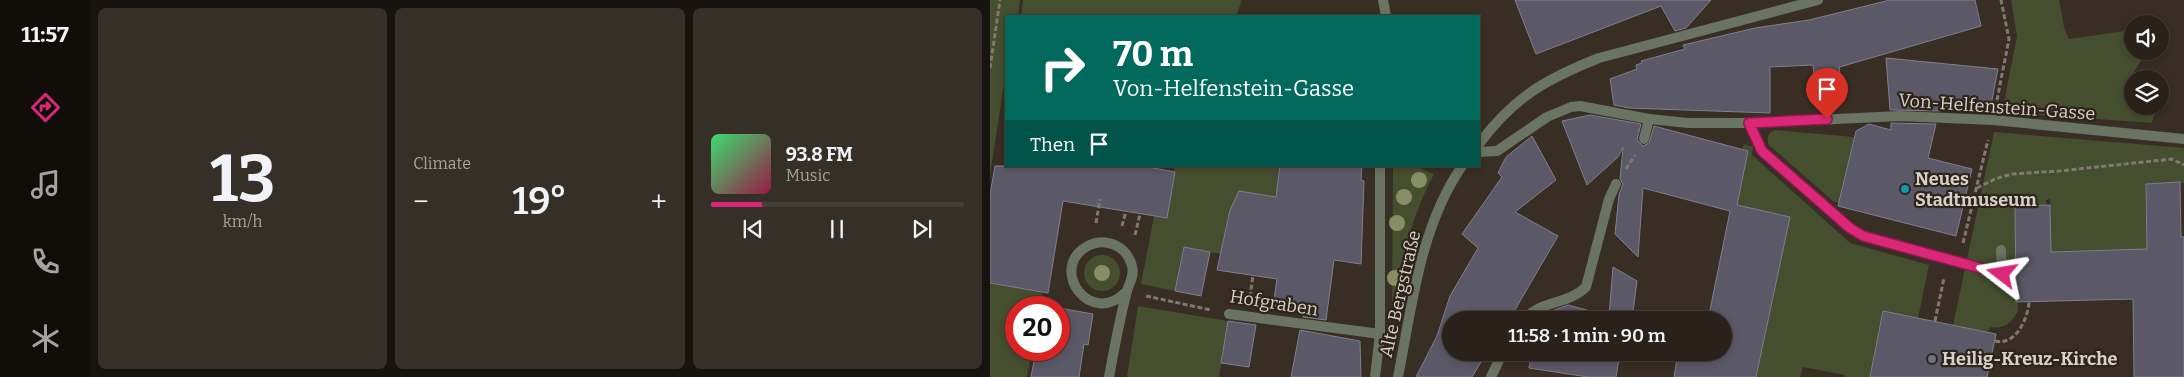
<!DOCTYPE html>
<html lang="en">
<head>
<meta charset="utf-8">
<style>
	:root { --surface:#2a221a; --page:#362f27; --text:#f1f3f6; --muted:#a5a4a2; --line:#463f39; --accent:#db2777 }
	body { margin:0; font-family:Bitter,serif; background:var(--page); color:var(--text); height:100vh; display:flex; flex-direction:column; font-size:19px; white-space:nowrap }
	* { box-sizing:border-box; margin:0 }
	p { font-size:16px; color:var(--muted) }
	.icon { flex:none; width:28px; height:28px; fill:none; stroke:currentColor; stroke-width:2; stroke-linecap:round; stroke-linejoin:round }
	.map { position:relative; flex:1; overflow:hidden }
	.side { display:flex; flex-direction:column; gap:8px; padding:8px; background:#17130e; width:900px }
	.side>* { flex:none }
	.banner { position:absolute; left:15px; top:15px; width:475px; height:152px; border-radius:0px; box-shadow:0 2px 8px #0003,0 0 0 1px var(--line); background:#00695c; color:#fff; overflow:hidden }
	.tools { position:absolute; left:1134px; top:15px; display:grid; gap:10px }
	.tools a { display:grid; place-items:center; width:45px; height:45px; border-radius:50%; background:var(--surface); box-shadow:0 2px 8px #0003,0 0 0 1px var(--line); font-size:25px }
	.speed { position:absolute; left:15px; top:296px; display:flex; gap:10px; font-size:25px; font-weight:700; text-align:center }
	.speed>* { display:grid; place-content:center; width:65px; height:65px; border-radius:50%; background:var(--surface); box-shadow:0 2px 8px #0003,0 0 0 1px var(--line); line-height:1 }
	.speed .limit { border:8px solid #d22; background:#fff; color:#111 }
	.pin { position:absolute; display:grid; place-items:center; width:42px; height:42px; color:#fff; margin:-51px -21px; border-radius:50% 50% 50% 0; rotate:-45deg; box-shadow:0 0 5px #0007 }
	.pin .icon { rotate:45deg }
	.me { position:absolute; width:55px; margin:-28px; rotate:284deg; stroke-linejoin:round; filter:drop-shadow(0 0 4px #0008) }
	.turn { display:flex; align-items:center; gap:18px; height:105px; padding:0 25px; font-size:22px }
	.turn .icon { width:65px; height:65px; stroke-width:2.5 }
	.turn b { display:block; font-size:35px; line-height:42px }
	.then { display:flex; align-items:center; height:48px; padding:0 25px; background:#0003; gap:10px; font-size:19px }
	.big { font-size:38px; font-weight:600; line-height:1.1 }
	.side .tile { flex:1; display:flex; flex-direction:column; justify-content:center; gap:8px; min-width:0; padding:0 18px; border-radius:8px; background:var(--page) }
	.side .dial { align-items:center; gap:0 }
	.dial b { font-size:65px; line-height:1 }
	.song { display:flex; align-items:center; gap:15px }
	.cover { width:60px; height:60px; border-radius:8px; background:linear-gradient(135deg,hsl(140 70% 55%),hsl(340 70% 35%)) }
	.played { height:5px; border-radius:2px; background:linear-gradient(90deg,var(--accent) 20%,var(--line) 20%) }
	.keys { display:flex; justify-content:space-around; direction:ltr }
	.heat { display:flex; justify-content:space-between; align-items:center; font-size:28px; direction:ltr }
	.side .tiles { flex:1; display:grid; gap:8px; grid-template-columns:repeat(3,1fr) }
	.trip { position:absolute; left:452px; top:311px; width:290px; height:50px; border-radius:25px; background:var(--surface); box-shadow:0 2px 8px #0003,0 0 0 1px var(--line); font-weight:600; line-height:50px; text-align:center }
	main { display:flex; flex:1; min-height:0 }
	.menu { display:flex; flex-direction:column; width:90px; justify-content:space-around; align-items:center; background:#110e0a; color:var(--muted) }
	.menu .icon { width:35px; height:35px }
	.menu .current { color:var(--accent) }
	.menu b { font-size:22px; color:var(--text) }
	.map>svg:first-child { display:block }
	.green { fill:#454e2f }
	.building { fill:#5b5867; stroke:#817e8e }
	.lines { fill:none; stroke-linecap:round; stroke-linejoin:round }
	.path { stroke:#81786f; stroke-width:3; stroke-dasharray:5 2.5; stroke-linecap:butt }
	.service { stroke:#6a7462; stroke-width:10 }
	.minor { stroke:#6a7462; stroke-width:10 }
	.tree { fill:#878e63 }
	.route-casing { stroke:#8e194d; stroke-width:12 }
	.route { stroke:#db2777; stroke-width:9 }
	.culture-dot { fill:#0f9aa8; stroke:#2e241a; stroke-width:2 }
	.worship-dot { fill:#6b7280; stroke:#2e241a; stroke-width:2 }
	.labels { text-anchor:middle; stroke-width:4.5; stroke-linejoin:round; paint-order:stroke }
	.street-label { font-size:18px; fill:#d8d1ca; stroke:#2e241a }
	.poi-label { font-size:18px; font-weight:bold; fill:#d8d1ca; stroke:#2e241a; text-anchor:start }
</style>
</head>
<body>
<main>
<nav class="menu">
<b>11:57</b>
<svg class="icon current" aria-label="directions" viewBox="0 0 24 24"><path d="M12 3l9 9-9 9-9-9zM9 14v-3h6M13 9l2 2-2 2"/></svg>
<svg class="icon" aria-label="music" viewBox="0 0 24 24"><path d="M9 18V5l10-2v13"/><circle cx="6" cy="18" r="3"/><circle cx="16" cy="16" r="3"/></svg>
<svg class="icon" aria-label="phone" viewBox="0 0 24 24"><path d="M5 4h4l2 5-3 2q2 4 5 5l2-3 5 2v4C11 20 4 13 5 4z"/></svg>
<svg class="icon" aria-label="climate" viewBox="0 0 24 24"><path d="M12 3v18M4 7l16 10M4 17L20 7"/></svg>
</nav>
<section class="side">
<div class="tiles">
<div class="tile dial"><b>13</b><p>km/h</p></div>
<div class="tile"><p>Climate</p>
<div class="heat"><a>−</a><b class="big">19°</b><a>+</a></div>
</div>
<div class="tile">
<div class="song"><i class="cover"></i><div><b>93.8 FM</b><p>Music</p></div></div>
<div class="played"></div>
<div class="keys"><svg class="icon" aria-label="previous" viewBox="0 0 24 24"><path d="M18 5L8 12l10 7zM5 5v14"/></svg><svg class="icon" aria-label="pause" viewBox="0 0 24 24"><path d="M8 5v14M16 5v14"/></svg><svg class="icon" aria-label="next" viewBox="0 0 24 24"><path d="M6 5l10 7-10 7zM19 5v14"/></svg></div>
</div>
</div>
</section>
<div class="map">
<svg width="1194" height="377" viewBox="0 0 1194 377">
	<rect width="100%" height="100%" fill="#382e23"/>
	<g class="green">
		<path d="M0 0H30L28 16H16V71L0 175Z"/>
		<path d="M33 0H252L246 16H31Z"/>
		<path d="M1021 0H1069L1074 27 1079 39 1142 30V51H1157L1136 85 1142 89V106H1166L1162 123 1012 112 1027 37Z"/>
		<path d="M785 130 864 137 849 203 843 201 779 145C776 138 778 132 785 130Z"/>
		<path d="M1004 132 1194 148V183L1156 184 1157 249 1061 252 1060 199 1056 200V205L1025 206 1028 310C1024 321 1014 330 1001 327L997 332 963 325Z"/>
		<path d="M754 144 763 147 762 155 860 243 939 265 928 318 893 311 880 377H855V375L813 367 810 377H766L800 217 745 205 758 151 752 149Z"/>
		<path d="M185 166H290L286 197 249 191 240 210 231 254 194 247 185 291 151 284 164 216 177 218Z"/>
		<path d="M403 166H425L444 174C422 214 413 259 402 303Z"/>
		<circle cx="112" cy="273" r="18"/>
		<path d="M0 283 52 292 49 307 26 308V350H42L37 377H0Z"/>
		<path d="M148 306 238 321 229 377H137Z"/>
	</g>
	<g class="building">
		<path d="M525 0H721L696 28 685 31 671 6 546 54Z"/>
		<path d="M900 0H985L991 26 853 66 849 67 850 74 824 75 823 65 780 67V113L639 108 624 105 620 79 647 69 646 65 652 63 651 61 695 49 693 45 765 28 819 20Z"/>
		<path d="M896 58 1008 69 1000 110 951 106 950 111 900 110Z"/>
		<path d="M600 115 651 124 647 140 653 146 659 143 664 126 758 151 747 205 800 217 766 377H684L688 352H734V320H718L740 211 653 188 648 257 625 234 629 195 633 184 630 179 633 147 628 157 597 185 572 121Z"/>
		<path d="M901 123 946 124 938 158 982 169 966 236 848 206 866 131 879 124 901 130Z"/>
		<path d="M542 136 566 180 525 212 568 236 519 320H461V352H500L497 358 494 357 482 377H426L447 336 460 296 488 248 472 234 512 177 508 173 516 157Z"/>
		<path d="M5 166H153L185 172 177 218 73 201 58 293 0 283V195Z"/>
		<path d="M290 166H372L371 180 374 181 371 264 344 260 336 320 313 317 314 311 283 306 287 279 227 270 240 210 249 191 286 197Z"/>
		<path d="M1190 182 1191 237H1194V377H1144L1143 299 1026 302 1025 206 1060 205 1061 252 1157 249 1156 184Z"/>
		<path d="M194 247 220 252 211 296 185 291Z"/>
		<path d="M623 267 647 281 642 320H548L551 315 578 305 619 316Z"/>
		<path d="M69 308 103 314 98 345 94 344 89 377H41L46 350H69Z"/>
		<path d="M893 311 1006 334 997 377H880Z"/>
		<path d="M238 321 266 325 259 367 231 363Z"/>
		<path d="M310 330 370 341 371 377H301Z"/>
		<path d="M542 352H630L626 377H598L539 368Z"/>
	</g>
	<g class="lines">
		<g class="path">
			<path d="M0 68 10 0"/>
			<path d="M1007 100 1019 39 1011 0"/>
			<path d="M636 169 645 155"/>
			<path d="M987 188 1005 179 1022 174 1069 171 1182 159 1194 165"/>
			<path d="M106 223 110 199"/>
			<path d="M132 226 136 211"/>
			<path d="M145 235 150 214"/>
			<path d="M973 243 998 140"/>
			<path d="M156 296 221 310"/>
			<path d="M260 297 263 275"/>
			<path d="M945 321 954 278"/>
			<path d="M1005 341C1026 346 1038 318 1039 302"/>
		</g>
		<g class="service">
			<path d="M759 123 772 151 860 228 873 236 1012 274 1011 250"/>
			<path d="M654 139 659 119"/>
			<path d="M489 152 507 151 557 117 581 107 590 106 659 119 698 123H759L910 116 1003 120 1194 139"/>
			<path d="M239 314 390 334"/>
			<path d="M534 320C550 300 578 305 596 287L619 199 626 184"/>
			<path d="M501 377 513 352"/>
		</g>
		<g class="minor">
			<path d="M393 0 396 16"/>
			<path d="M489 144C524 97 556 79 609 58L828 0"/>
			<path d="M119 377C124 350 129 322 136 295 138 284 145 277 142 266 139 254 130 245 118 243 110 241 103 243 96 247 59 269 100 328 136 292"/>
			<path d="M385 377 390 334V166"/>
			<path d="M408 377C422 306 430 227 472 166"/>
		</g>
	</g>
	<g class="tree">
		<circle cx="429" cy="180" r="8"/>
		<circle cx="414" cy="197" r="8"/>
		<circle cx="407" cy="223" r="8"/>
		<circle cx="112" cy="273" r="8"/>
		<circle cx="405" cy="278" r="8"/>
	</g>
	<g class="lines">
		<g class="route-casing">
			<path id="route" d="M837 119 759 123 772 151 860 228 873 236 1012 274"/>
		</g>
		<use href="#route" class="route"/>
	</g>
	<circle class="culture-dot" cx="915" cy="189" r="5"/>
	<circle class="worship-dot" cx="942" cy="359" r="5"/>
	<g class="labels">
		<g class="street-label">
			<text transform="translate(1007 107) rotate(4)" y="6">Von-Helfenstein-Gasse</text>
			<text transform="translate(410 294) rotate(-77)" y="6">Alte Bergstraße</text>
			<text transform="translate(284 303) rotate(9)" y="6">Hofgraben</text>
		</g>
		<g class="poi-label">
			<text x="925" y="185">Neues<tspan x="925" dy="21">Stadtmuseum</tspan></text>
			<text x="952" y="365">Heilig-Kreuz-Kirche</text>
		</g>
	</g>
</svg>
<div class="tools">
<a><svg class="icon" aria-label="sound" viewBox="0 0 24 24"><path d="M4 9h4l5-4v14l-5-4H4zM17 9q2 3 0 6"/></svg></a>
<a><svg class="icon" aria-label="layers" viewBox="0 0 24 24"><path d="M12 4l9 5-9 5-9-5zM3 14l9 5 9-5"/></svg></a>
</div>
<div class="speed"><div class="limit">20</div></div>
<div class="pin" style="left:837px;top:119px;background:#d93025"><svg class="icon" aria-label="arrive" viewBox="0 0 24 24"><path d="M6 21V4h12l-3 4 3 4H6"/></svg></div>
<svg class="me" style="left:1012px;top:274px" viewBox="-20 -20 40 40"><path d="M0-17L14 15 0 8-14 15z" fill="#db2777" stroke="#fff" stroke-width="4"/></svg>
<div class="trip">11:58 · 1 min · 90 m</div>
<div class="banner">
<div class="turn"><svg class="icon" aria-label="right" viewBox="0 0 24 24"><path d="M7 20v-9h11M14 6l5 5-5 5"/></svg><div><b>70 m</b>Von-Helfenstein-Gasse</div></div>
<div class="then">Then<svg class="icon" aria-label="arrive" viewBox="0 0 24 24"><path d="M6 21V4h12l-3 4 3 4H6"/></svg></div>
</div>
</div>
</main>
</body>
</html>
